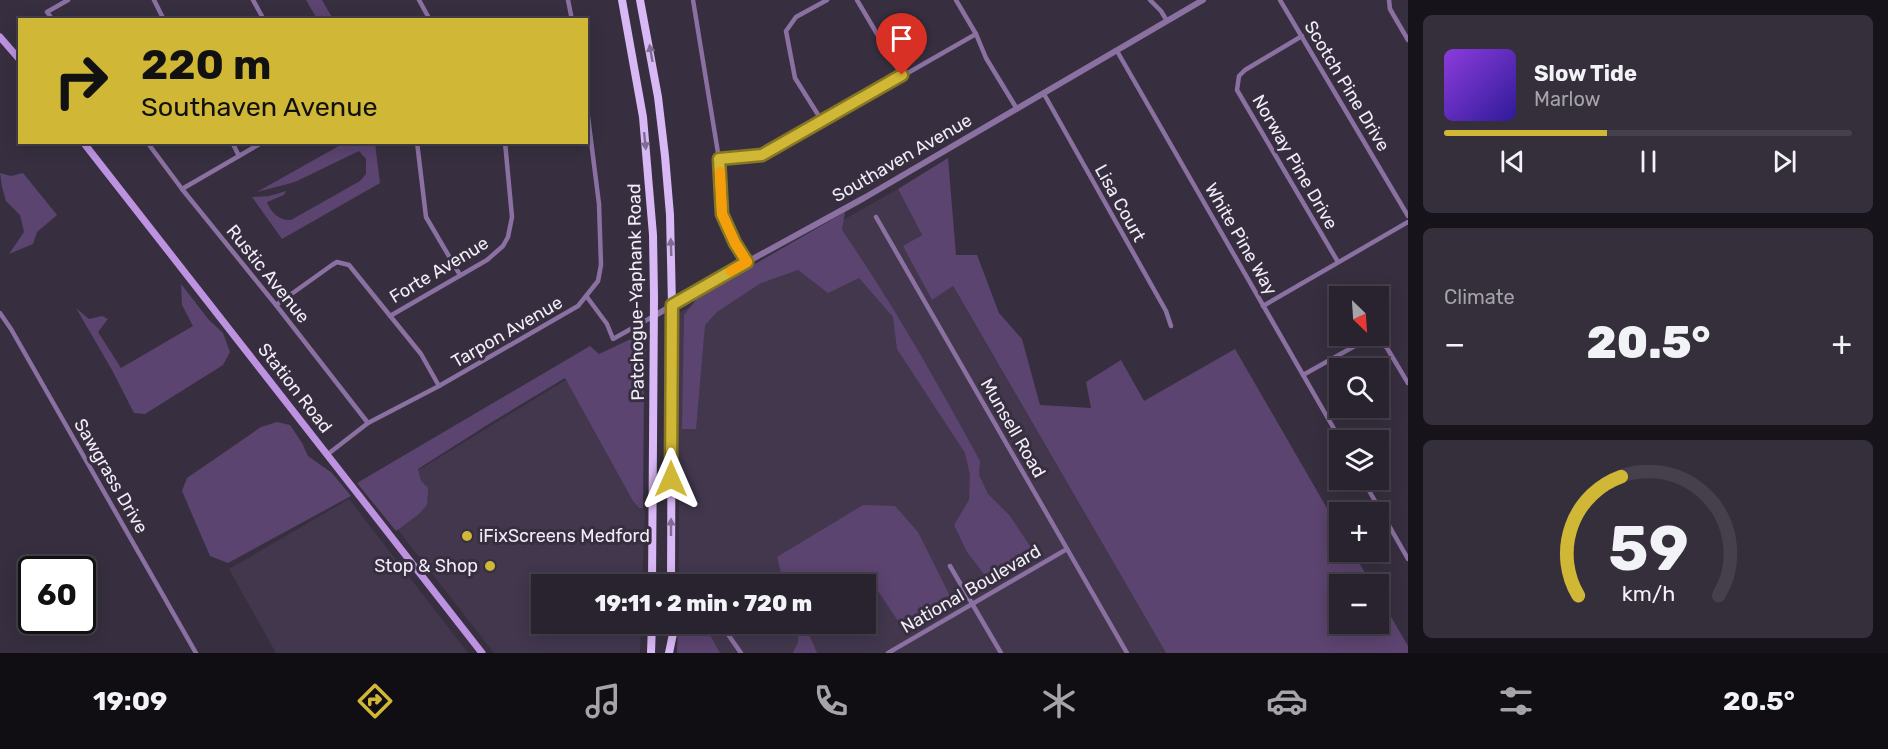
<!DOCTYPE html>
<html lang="en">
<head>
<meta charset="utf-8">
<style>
	:root { --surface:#29232f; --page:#352f3b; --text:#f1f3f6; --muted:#a5a4aa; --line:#45404b; --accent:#d0b736 }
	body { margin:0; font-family:Rubik,sans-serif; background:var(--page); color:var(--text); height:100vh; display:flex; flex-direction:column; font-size:22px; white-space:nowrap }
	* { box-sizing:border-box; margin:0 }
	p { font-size:20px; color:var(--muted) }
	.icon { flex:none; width:33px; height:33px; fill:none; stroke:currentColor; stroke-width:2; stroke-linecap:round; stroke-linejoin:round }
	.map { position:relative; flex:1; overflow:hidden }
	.details { display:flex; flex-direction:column; gap:15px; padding:15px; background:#17131a; width:480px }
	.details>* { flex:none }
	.top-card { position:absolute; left:18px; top:18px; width:570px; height:126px; border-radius:0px; box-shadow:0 3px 15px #0003,0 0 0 2px var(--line); background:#d0b736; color:#111; overflow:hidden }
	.needle { width:39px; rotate:155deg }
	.fabs { position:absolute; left:1329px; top:286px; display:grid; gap:12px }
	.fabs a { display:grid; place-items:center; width:60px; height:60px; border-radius:0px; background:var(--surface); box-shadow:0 3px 15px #0003,0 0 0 2px var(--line); font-size:30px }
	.speed { position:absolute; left:18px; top:556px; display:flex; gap:12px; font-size:30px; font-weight:700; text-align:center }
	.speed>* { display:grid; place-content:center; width:78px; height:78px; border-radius:50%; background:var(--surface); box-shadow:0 3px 15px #0003,0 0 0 2px var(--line); line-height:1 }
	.speed .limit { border:3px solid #111; border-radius:9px; background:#fff; color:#111 }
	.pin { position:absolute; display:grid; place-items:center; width:51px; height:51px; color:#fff; margin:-62px -26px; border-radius:50% 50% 50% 0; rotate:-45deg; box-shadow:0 0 6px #0007 }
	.pin .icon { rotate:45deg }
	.me { position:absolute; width:66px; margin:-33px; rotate:0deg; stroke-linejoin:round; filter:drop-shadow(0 0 4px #0008) }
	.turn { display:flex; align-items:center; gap:21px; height:126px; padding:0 24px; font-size:27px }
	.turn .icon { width:78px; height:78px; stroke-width:2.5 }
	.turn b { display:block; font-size:42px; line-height:51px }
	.big { font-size:45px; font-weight:800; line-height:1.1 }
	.details .card { flex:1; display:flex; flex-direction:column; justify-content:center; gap:9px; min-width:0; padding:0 21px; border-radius:9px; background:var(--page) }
	.details .dial { align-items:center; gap:0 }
	.dial svg { height:156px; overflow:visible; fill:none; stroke:var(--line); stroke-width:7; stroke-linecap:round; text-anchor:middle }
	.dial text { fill:var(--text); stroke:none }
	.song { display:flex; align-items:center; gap:18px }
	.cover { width:72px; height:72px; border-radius:9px; background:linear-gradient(135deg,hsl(270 70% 55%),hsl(250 70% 35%)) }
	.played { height:6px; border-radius:3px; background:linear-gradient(90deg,var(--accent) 40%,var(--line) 40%) }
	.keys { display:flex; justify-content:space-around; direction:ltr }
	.heat { display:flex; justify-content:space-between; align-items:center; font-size:33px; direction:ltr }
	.trip { position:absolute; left:531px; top:574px; width:345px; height:60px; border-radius:0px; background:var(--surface); box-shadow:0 3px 15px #0003,0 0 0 2px var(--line); font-weight:800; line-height:60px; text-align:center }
	.menu { display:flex; height:96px; justify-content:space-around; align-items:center; background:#100e13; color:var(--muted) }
	.menu .icon { width:42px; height:42px }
	.menu .active { color:var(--accent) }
	.menu b { font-size:27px; color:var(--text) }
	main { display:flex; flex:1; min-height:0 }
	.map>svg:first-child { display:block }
	.built { fill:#42374d }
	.green { fill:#5b446f }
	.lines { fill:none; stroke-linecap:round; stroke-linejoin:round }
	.minor { stroke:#8b71a2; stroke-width:4.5 }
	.tertiary { stroke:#8b71a2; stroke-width:6 }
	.secondary { stroke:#bc92e1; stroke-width:7 }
	.primary { stroke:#d8b8f5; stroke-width:8 }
	.oneway { fill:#7f6d91 }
	.route-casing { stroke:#877723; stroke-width:15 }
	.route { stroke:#d0b736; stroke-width:10 }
	.slow { stroke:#f59e0b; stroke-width:10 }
	.poi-dot { fill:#d0b736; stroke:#372f3f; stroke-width:2 }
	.labels { text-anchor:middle; stroke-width:6; stroke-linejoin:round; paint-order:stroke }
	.street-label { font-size:18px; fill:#f1ecf7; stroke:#372f3f }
	.poi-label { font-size:18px; fill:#f1ecf7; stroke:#372f3f; text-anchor:start }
</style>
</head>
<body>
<main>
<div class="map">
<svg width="1408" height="653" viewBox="0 0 1408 653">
	<rect width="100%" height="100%" fill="#372f3f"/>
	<g class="built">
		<path d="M898 189 922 235 904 246 932 300 952 285 1166 653H720L709 633 678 626V624H866V585H679V313Z"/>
		<path d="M569 378 645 510 642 585H542V624H641L640 653H494L373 498Z"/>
		<path d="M349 499 468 653H276L229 569Z"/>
	</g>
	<g class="green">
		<path d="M306 0H322L333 19H317Z"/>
		<path d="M344 143H375L380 183 282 239 252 197 269 196 286 191 284 195 267 202C271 213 280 221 291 220L360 181 366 174V159L359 151 295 182 257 192Z"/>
		<path d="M948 158 956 255H977L999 313 1022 339 1040 405 1091 408 1086 382 1121 360 1144 401 1235 349 1339 529 1340 552H1353L1372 585H1340V624H1378L1379 596 1408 646V653H1166L953 286 932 300 903 246 922 235 898 189Z"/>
		<path d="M0 173 11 176 23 173 57 215 37 232 33 244 9 254 24 232 20 215 6 201 2 187Z"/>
		<path d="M845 212 842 230C893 304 937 382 980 461L979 475 988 494 1010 516 1034 552 989 581 967 552 954 525 969 500 970 475 965 453 897 349 893 317 859 278 828 293 798 270 761 283 717 312 705 325 696 429H682L684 315 698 297Z"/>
		<path d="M181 284 209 320 223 333 230 352 223 365 145 414 134 413 112 370 76 308 89 319 102 316 108 319 98 332 121 368 193 326 182 305Z"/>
		<path d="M635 337 646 350 644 383 643 508H639L633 501 565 378 492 422 418 469 421 481 428 488 427 505 419 514 396 531 357 483 590 346 599 354Z"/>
		<path d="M277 422 290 425 302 443 308 456 332 473 351 496 228 563 210 556 182 491 187 478 261 427Z"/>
		<path d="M863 505 895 506 918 532 953 602 913 626 902 627 876 588 866 577 855 575 841 585H784L777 557Z"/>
		<path d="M798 624H809L808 632 817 653H793L798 642Z"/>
		<path d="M678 626 709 633 720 653H677Z"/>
	</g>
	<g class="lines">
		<g class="minor">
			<path d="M154 0 164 20"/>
			<path d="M253 0 264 20"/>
			<path d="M419 0 430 20"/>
			<path d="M568 0 572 20"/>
			<path d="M693 0 719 159 722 214 735 243 747 262"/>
			<path d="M857 0 902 76"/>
			<path d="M956 0 976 34 986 58 1017 109"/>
			<path d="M1150 0 1161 11 1167 21"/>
			<path d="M1280 0 1408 216"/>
			<path d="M1389 0 1390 9 1408 40"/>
			<path d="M53 20 47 12 68 0"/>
			<path d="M1302 36 1245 70 1239 76 1237 90 1338 262"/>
			<path d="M1117 51 1341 441"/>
			<path d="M1044 94 1166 311 1171 326"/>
			<path d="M822 121 795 78 786 31 796 17 827 0"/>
			<path d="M147 142 182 189 276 305 368 423"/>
			<path d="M232 142 239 156"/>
			<path d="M417 142 426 217 460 275"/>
			<path d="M719 159 762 155 771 151 976 34"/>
			<path d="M182 189 263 142"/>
			<path d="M876 217 1127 653"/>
			<path d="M587 297 607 324 613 339 654 316"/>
			<path d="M276 305 332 265 337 262 349 265 421 354 439 386"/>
			<path d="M1263 306 1408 222"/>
			<path d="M0 313 11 329 196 653"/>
			<path d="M390 316 487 260 503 246 508 237 512 217 505 142"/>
			<path d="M1303 375 1362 342 1376 339 1382 342 1387 348 1408 383"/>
			<path d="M328 454 368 423 439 386 578 306 598 281 601 265 599 204 586 101"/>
			<path d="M1363 480 1408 559"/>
			<path d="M950 566 1001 653"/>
			<path d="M716 624 727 633 741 653"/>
			<path d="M888 653 1067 549"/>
		</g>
		<path class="tertiary" d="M654 316 747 262 864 198 1203 0"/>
		<g class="secondary">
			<path d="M0 37 20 60"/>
			<path d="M83 142 482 653"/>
		</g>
		<g class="primary">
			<path d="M622 0 643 117 653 235 654 296 652 585"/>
			<path d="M640 0 658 97 665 156 670 215 672 305 671 585"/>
			<path d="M651 653 652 624"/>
			<path d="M669 653 675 624"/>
		</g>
	</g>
	<defs><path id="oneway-solid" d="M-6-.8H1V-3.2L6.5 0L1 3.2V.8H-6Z" transform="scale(1.5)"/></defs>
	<g class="oneway">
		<use href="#oneway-solid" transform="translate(651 53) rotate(-100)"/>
		<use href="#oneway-solid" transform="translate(645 141) rotate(84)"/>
		<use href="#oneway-solid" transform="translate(671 247) rotate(-92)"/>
		<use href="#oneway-solid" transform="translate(671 527) rotate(-90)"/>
	</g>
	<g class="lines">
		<g class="route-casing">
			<path id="route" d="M671 479 672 305 747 262 735 243 722 214 719 159 762 155 902 75"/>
		</g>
		<use href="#route" class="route"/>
		<path class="slow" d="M720 172 722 214 735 243 747 262 731 271"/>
	</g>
	<g class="poi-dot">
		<circle cx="467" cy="536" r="6"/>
		<circle cx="490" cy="566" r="6"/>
	</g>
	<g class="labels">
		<g class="street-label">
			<text transform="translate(1347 86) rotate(59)" y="6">Scotch Pine Drive</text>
			<text transform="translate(902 158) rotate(-30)" y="6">Southaven Avenue</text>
			<text transform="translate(1295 162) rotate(60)" y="6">Norway Pine Drive</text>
			<text transform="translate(1120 203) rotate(61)" y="6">Lisa Court</text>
			<text transform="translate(1241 239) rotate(60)" y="6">White Pine Way</text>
			<text transform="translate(439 270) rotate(-31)" y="6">Forte Avenue</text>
			<text transform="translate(268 274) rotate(51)" y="6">Rustic Avenue</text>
			<text transform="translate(636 292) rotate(-91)" y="6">Patchogue-Yaphank Road</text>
			<text transform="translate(507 332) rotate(-30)" y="6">Tarpon Avenue</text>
			<text transform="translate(295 388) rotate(52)" y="6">Station Road</text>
			<text transform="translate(1013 428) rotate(60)" y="6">Munsell Road</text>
			<text transform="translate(111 476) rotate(60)" y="6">Sawgrass Drive</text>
			<text transform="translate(971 589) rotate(-30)" y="6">National Boulevard</text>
		</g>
		<g class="poi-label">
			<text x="479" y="542">iFixScreens Medford</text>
			<text x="478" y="572" text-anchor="end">Stop &amp; Shop</text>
		</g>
	</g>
</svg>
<div class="fabs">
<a><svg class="needle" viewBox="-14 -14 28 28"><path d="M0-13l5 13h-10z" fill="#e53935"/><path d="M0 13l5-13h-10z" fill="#a5a4aa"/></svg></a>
<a><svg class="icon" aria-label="search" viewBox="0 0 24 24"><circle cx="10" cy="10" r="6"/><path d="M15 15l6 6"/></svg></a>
<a><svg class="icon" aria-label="layers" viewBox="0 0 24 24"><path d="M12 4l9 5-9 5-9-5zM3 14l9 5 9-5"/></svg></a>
<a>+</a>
<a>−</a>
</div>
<div class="speed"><div class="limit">60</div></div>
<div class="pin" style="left:902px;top:75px;background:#d93025"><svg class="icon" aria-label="arrive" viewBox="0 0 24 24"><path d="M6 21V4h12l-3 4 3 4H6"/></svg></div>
<svg class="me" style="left:671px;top:479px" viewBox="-20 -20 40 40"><path d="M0-17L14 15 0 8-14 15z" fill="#d0b736" stroke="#fff" stroke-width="4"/></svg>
<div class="trip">19:11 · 2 min · 720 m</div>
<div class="top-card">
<div class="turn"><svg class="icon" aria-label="right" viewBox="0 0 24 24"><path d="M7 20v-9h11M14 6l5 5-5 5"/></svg><div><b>220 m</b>Southaven Avenue</div></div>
</div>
</div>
<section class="details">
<div class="card">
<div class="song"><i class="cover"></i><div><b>Slow Tide</b><p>Marlow</p></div></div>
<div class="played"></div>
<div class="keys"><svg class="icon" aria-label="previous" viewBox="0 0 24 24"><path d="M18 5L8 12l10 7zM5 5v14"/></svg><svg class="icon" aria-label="pause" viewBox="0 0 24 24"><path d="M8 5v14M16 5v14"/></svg><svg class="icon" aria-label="next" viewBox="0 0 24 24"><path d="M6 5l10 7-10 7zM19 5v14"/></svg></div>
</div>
<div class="card"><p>Climate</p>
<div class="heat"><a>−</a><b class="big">20.5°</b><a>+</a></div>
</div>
<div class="card dial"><svg viewBox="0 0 100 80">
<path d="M14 69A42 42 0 1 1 86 69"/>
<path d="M14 69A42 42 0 0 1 36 8" stroke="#d0b736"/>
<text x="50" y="56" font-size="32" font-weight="700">59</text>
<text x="50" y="72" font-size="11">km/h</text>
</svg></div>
</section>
</main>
<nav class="menu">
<b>19:09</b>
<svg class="icon active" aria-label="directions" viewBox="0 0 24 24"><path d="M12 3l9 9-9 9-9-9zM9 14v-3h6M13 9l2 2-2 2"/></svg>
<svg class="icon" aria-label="music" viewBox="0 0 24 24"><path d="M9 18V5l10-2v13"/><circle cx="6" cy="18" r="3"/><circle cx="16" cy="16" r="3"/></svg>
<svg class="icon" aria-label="phone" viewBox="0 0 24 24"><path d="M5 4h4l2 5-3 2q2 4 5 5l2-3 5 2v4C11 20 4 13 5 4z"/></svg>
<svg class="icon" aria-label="climate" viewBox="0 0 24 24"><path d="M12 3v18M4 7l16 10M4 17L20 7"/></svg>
<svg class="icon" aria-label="car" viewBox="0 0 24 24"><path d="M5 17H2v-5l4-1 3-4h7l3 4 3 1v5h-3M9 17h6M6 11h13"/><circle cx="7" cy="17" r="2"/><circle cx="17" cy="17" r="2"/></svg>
<svg class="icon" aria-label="filters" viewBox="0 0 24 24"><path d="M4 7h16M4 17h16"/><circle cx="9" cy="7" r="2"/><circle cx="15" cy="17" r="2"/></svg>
<b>20.5°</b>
</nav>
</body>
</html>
